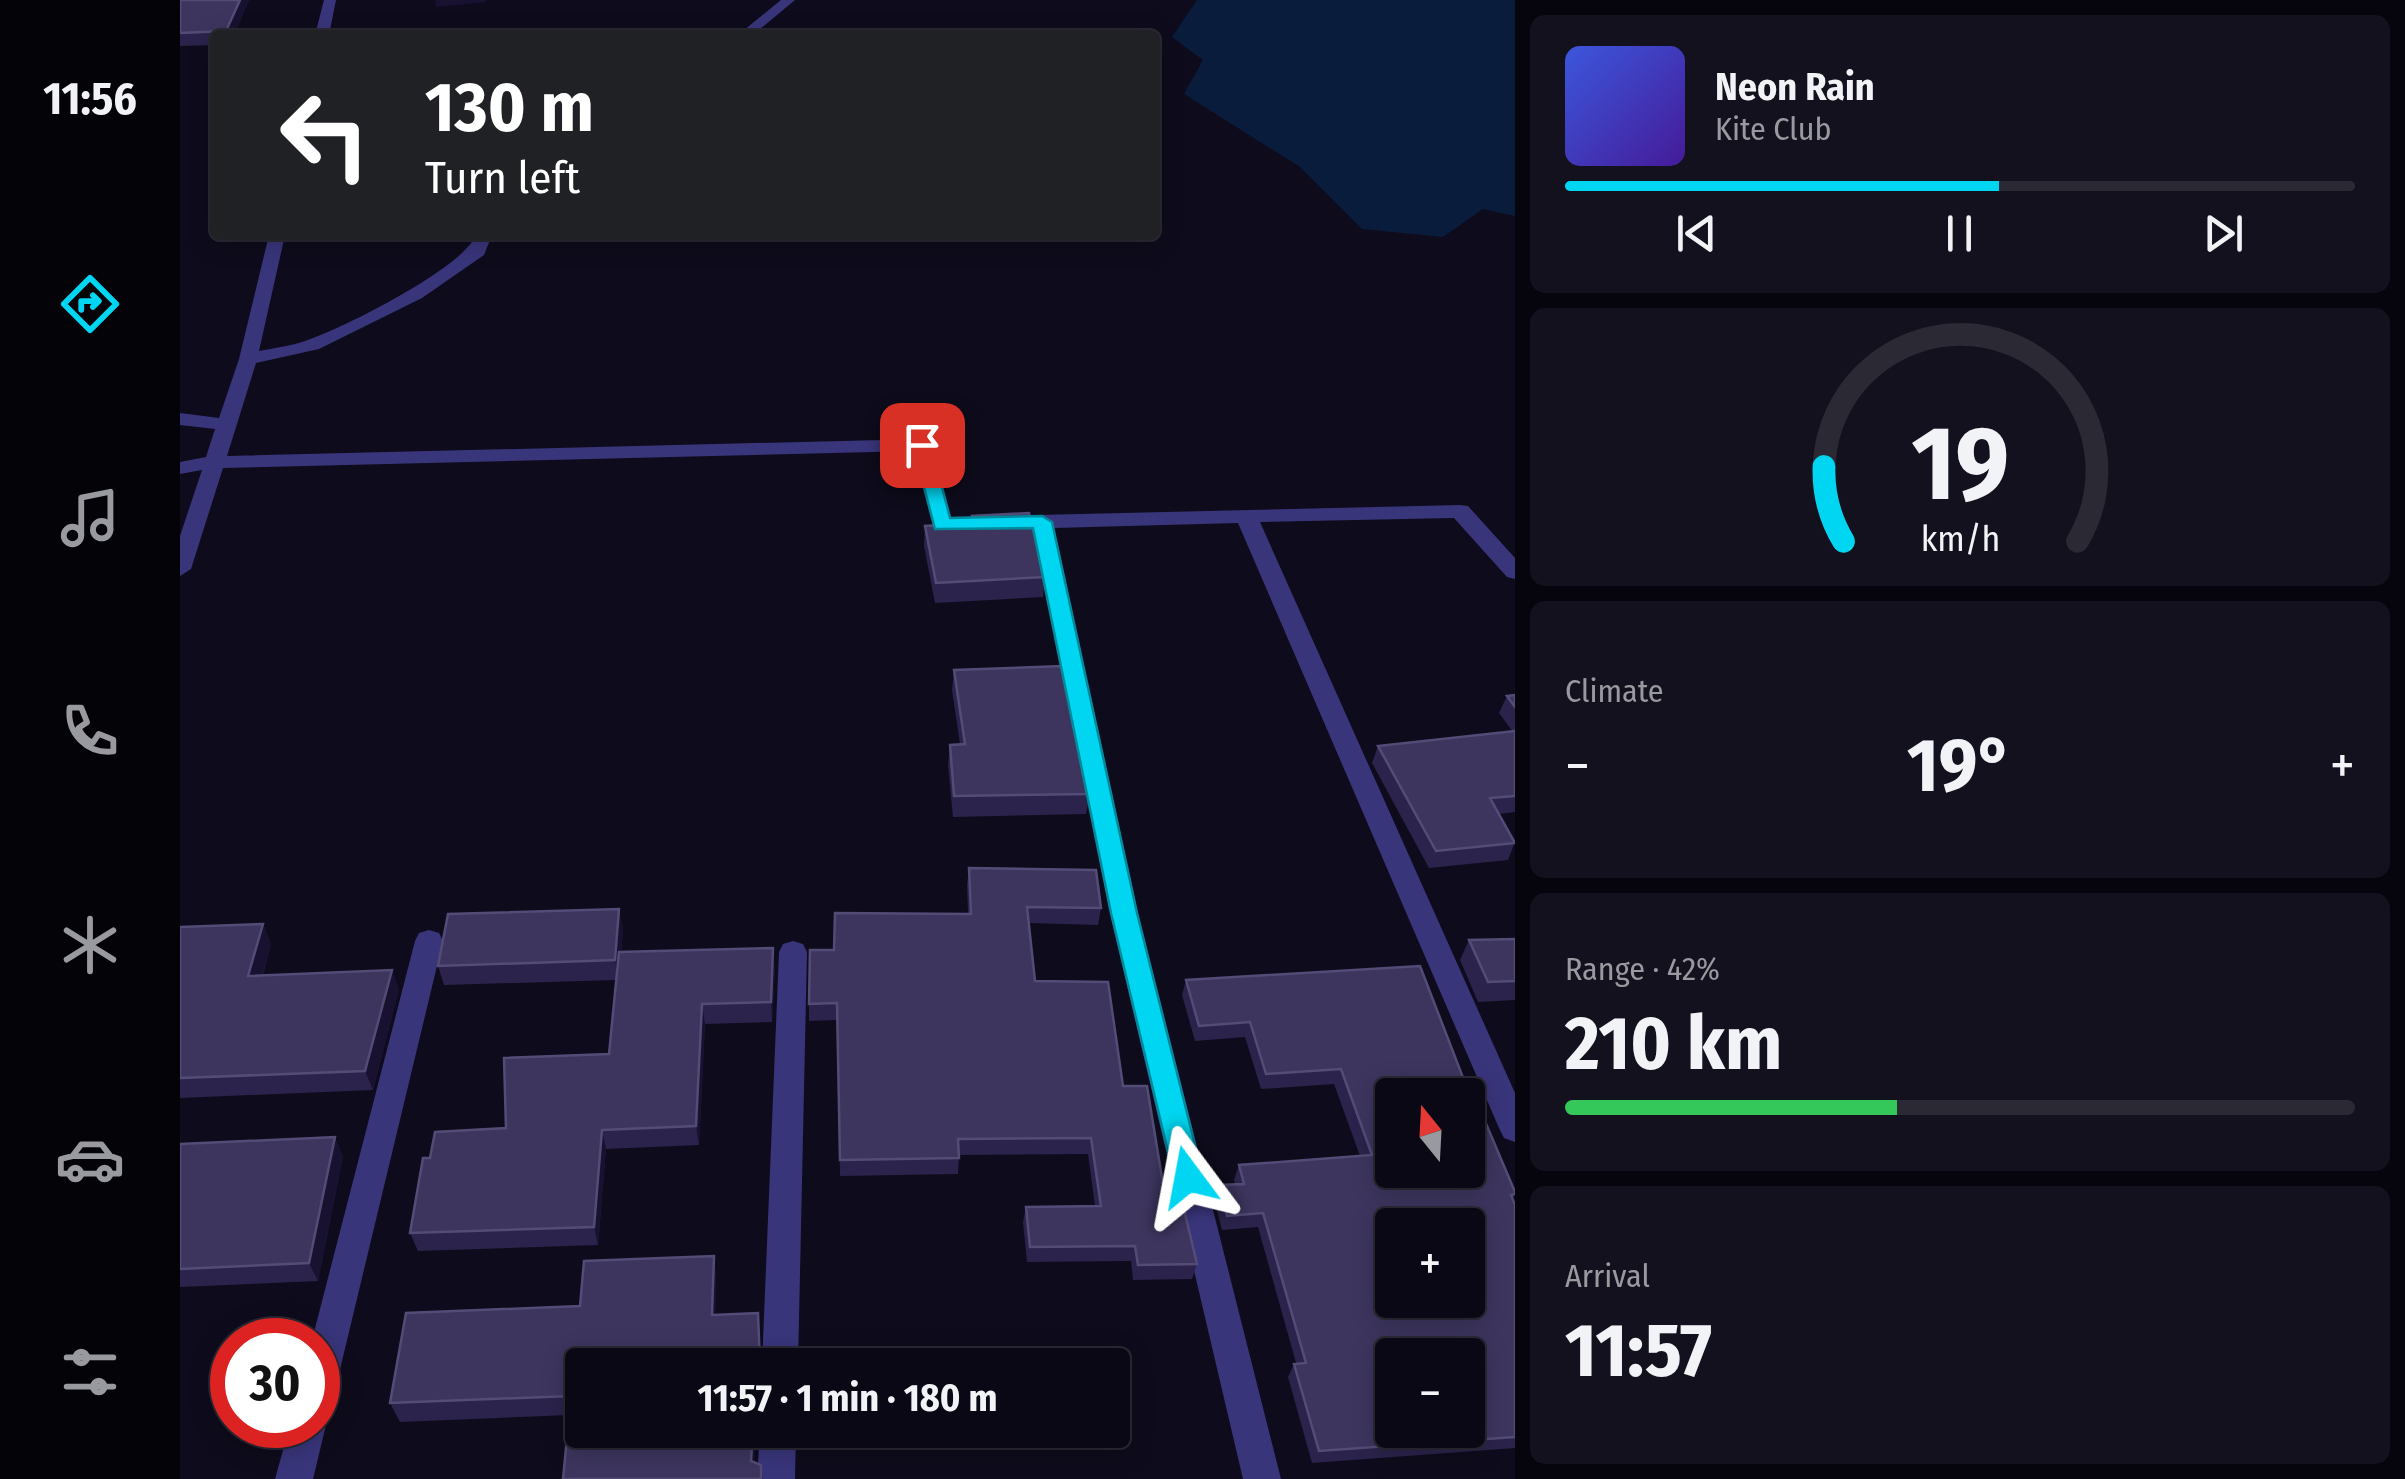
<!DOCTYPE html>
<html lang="en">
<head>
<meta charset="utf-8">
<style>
	:root { --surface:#0a0815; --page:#13111e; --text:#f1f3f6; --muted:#999aa0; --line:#2a2934; --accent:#00d6f1 }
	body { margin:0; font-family:"Fira Sans Condensed",sans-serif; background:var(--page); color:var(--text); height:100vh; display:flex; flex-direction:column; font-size:38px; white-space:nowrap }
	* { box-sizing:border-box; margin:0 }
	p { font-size:32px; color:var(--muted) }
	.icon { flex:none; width:55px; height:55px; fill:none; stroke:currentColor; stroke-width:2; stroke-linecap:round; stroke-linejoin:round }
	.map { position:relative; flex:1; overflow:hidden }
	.side { display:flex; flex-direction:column; gap:15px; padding:15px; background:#06040c; width:890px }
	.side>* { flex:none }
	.top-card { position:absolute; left:30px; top:30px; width:950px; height:210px; border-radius:10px; box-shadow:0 5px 25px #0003,0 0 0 2px var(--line); background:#202124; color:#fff; overflow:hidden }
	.needle { width:65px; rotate:342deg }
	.buttons { position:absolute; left:1195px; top:1078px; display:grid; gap:20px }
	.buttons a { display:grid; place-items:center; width:110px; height:110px; border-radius:10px; background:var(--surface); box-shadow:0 5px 25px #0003,0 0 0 2px var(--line); font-size:50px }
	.speed { position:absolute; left:30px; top:1318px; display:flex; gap:20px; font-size:50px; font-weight:700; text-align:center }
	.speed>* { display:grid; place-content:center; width:130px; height:130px; border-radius:50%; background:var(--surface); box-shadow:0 5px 25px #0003,0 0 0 2px var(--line); line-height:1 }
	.speed .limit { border:15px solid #d22; background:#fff; color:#111 }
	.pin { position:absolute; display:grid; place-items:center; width:85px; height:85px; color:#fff; margin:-42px; border-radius:20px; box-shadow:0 5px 15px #0006 }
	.me { position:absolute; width:110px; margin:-55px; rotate:347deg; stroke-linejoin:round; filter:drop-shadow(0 0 8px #0008) }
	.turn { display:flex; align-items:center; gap:35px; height:210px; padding:0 50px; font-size:45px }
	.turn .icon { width:130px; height:130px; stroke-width:2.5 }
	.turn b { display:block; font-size:70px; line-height:85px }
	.big { font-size:75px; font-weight:700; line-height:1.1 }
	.side .tile { flex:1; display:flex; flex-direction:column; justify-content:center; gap:15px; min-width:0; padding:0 35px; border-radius:15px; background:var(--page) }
	.side .dial { align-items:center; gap:0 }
	.dial svg { height:260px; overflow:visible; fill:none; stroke:var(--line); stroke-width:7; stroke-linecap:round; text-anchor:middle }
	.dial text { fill:var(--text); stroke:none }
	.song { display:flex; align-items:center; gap:30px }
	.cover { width:120px; height:120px; border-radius:15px; background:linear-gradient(135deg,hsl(230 70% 55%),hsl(260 70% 35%)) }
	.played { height:10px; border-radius:5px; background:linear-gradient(90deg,var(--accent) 55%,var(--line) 55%) }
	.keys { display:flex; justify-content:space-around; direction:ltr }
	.heat { display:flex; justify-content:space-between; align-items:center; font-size:55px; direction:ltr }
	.charge { height:15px; border-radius:8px; background:linear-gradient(90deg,#34c759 42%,var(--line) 0) }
	.trip { position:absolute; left:385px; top:1348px; width:565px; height:100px; border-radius:10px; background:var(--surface); box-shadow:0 5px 25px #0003,0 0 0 2px var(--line); font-weight:700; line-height:100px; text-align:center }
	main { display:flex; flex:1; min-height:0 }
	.tab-bar { display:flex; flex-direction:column; width:180px; justify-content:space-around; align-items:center; background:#040308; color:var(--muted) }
	.tab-bar .icon { width:70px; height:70px }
	.tab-bar .current { color:var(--accent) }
	.tab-bar b { font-size:45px; color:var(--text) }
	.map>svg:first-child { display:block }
	.water { fill:#0a1c3c }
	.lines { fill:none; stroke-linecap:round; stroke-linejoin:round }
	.minor { fill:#39357b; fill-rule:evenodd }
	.wall { fill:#2b234b }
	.shaded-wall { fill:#181230 }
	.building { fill:#3d355e; stroke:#534c77; stroke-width:2.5; fill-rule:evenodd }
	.route { fill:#00d6f1; stroke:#008b9d; stroke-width:2.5 }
</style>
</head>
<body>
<main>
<nav class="tab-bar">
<b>11:56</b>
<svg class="icon current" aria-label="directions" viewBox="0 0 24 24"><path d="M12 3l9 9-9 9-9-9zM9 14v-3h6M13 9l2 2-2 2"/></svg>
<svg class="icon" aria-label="music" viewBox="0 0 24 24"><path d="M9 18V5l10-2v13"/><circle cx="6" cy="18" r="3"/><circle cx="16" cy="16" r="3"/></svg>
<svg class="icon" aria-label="phone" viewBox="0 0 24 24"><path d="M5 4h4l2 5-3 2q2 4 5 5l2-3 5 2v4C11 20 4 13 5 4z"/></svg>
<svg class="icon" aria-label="climate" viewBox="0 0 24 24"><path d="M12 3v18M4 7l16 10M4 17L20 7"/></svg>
<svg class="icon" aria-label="car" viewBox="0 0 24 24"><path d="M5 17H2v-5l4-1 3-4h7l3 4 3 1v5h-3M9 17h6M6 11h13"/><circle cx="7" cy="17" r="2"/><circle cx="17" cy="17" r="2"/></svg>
<svg class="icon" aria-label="filters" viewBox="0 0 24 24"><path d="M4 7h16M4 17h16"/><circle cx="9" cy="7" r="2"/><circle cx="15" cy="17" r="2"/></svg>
</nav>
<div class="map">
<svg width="1335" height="1479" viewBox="0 0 1335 1479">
	<rect width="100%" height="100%" fill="#0e0b1c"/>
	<path class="water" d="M1017 0H1335V216L1303 209 1263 237 1182 229 1120 167 1004 94 1023 60 992 37Z"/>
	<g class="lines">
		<g class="minor">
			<path d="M144 0H156L149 35H135Z"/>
			<path d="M601 0H615L573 35H558Z"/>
			<path d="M89 235H105L79 351C94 348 111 346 125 341 162 329 283 268 296 235H312L304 255 242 298 139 349 76 363 47 456 742 439 752 445 771 517 1280 505 1288 506 1335 558V579L1327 577 1274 518 1080 522 1335 1093V1142L1324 1138 1319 1128 1058 523 874 528 958 913 1101 1479H1063L930 913 853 528 754 529 733 451 43 468 11 569 0 576V536L22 470 0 474V462L26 457 35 429 0 425V413L39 418 59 359Z"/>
			<path d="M249 930 259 933 263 941 156 1386 151 1399 138 1404V1340H132L235 941 239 933Z"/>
			<path d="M613 941 623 944 627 952 618 1365H582L599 952 603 944Z"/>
			<path d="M138 1411 146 1425 133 1479H95L110 1425H138Z"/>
			<path d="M580 1430H616L615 1479H577Z"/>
		</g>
	</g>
	<g class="wall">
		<path d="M0 0H69L54 35H35V45L0 46Z"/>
		<path d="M792 516 865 577 863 597 755 603 744 546 745 526 792 523Z"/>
		<path d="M774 670 910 794 906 814 773 817 768 765 770 745 780 744 772 690Z"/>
		<path d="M1335 695V812L1319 814 1335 842 1328 860 1249 868 1192 763 1198 746 1333 732 1319 713 1327 696Z"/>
		<path d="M789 868 921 908 918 925 849 923 855 981 943 1086 1017 1264 1012 1279 953 1280 951 1261 847 1262 843 1222 846 1207 915 1206 908 1154 779 1155 778 1174 660 1176 657 1020 629 1021V1004L654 950 788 914 787 885Z"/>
		<path d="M83 924 91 944 83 975 219 989 193 1090 0 1098V927Z"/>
		<path d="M443 929 441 952 595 968 592 1022 525 1024 519 1145 426 1149 418 1245 238 1251 230 1233 250 1158 326 1128 429 1054 436 980 264 985 258 966Z"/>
		<path d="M1335 939V1000L1298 1002 1280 960 1289 940Z"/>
		<path d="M1006 980 1292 1101 1335 1192 1333 1199 1335 1205V1448L1132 1463 1108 1377 1114 1364 1116 1363 1078 1227 1042 1230 1034 1199 1039 1185 1055 1184 1054 1180 1059 1165 1180 1156 1154 1084 1081 1089 1065 1037 1015 1041 1002 995Z"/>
		<path d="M0 1144 163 1156 138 1281 0 1287Z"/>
		<path d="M534 1256 536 1276 535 1314 580 1332 574 1462 581 1465 583 1479H383L389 1415 220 1422 210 1403 400 1306Z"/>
	</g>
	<g class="shaded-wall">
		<path d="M60 0H69L54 35H47L46 31Z"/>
		<path d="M255 0H305L306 2 256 7Z"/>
		<path d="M439 909 443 929 439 980 435 960Z"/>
		<path d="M83 924 91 944 77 995 68 976Z"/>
		<path d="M593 948 595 968 592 1022 591 1002Z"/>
		<path d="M212 970 219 989 193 1090 185 1071Z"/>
		<path d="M522 1004 525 1024 519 1145 516 1126Z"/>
		<path d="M422 1130 426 1149 418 1245 414 1227Z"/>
		<path d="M155 1137 163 1156 138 1281 129 1263Z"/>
		<path d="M534 1256 536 1276 535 1334 532 1315Z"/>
		<path d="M573 1430H576L573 1479 571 1461Z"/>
	</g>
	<g class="building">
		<path d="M0 0H60L46 31 0 33Z"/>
		<path d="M849 513 865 577 756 583 745 526 794 523 792 516Z"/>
		<path d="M882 666 910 794 774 796 770 745 785 744 774 670Z"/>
		<path d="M1335 695V707L1327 696Z"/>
		<path d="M1335 731V796L1310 798 1335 843 1256 851 1198 746Z"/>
		<path d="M789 868 916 870 921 908 847 907 855 981 928 982 943 1086H967L983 1184H998L1017 1264 958 1265 955 1246 850 1247 846 1207 921 1206 911 1138 778 1139 779 1158 660 1160 657 1003 629 1004 630 950H654L655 913 791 914Z"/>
		<path d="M439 909 435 960 258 966 268 914Z"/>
		<path d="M83 924 68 976 212 970 185 1071 0 1078V927Z"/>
		<path d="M1335 939V981L1308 982 1289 940Z"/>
		<path d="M593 948 591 1002 522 1004 516 1126 422 1130 414 1227 230 1233 243 1158H250L255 1132 326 1128 324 1058 429 1054 439 952Z"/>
		<path d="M1240 966 1292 1101 1296 1100 1335 1192V1194L1331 1195 1335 1205V1437L1139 1451 1114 1364 1126 1363 1083 1213 1047 1216 1039 1185 1064 1184 1059 1165 1192 1155 1161 1069 1086 1074 1070 1022 1019 1026 1006 980ZM1212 1095H1288V1170H1212ZM1212 1225H1288V1300H1212ZM1212 1355H1288V1430H1212Z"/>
		<path d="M155 1137 129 1263 0 1269V1144Z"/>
		<path d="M534 1256 532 1315 578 1313 580 1365H402V1430H573L571 1461 581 1465V1479H383L391 1396 210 1403 226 1313 400 1306 404 1261Z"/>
	</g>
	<path class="route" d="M742 440 751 445 770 518 862 516 872 522 957 913 1023 1177 1019 1186 1008 1190 998 1186 994 1177 931 913 853 528 755 529 733 445Z"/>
</svg>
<div class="buttons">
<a><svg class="needle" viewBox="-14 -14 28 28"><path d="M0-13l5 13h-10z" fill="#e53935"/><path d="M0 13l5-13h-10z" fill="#999aa0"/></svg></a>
<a>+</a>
<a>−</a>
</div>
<div class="speed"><div class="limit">30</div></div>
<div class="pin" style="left:742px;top:445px;background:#d93025"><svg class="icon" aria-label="arrive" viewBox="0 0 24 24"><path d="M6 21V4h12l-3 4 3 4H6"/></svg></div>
<svg class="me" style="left:1008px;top:1177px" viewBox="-20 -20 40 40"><path d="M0-17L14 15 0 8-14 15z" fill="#00d6f1" stroke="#fff" stroke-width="4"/></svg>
<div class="trip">11:57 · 1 min · 180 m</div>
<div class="top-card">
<div class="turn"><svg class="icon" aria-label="left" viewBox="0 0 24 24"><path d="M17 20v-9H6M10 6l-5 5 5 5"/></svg><div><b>130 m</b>Turn left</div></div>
</div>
</div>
<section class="side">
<div class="tile">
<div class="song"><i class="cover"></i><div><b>Neon Rain</b><p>Kite Club</p></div></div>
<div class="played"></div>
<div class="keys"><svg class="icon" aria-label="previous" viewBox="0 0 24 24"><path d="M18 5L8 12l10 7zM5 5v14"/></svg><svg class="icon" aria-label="pause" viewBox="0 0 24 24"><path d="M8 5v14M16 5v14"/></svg><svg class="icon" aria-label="next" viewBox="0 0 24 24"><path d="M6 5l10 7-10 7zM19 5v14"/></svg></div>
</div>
<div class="tile dial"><svg viewBox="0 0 100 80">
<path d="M14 69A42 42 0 1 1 86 69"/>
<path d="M14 69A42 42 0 0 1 8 46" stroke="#00d6f1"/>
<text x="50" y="56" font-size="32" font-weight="700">19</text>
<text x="50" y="72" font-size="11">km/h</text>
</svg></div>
<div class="tile"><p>Climate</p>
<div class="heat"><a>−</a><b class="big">19°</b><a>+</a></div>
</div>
<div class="tile"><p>Range · 42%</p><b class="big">210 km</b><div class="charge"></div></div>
<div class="tile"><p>Arrival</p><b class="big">11:57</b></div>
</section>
</main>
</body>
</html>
